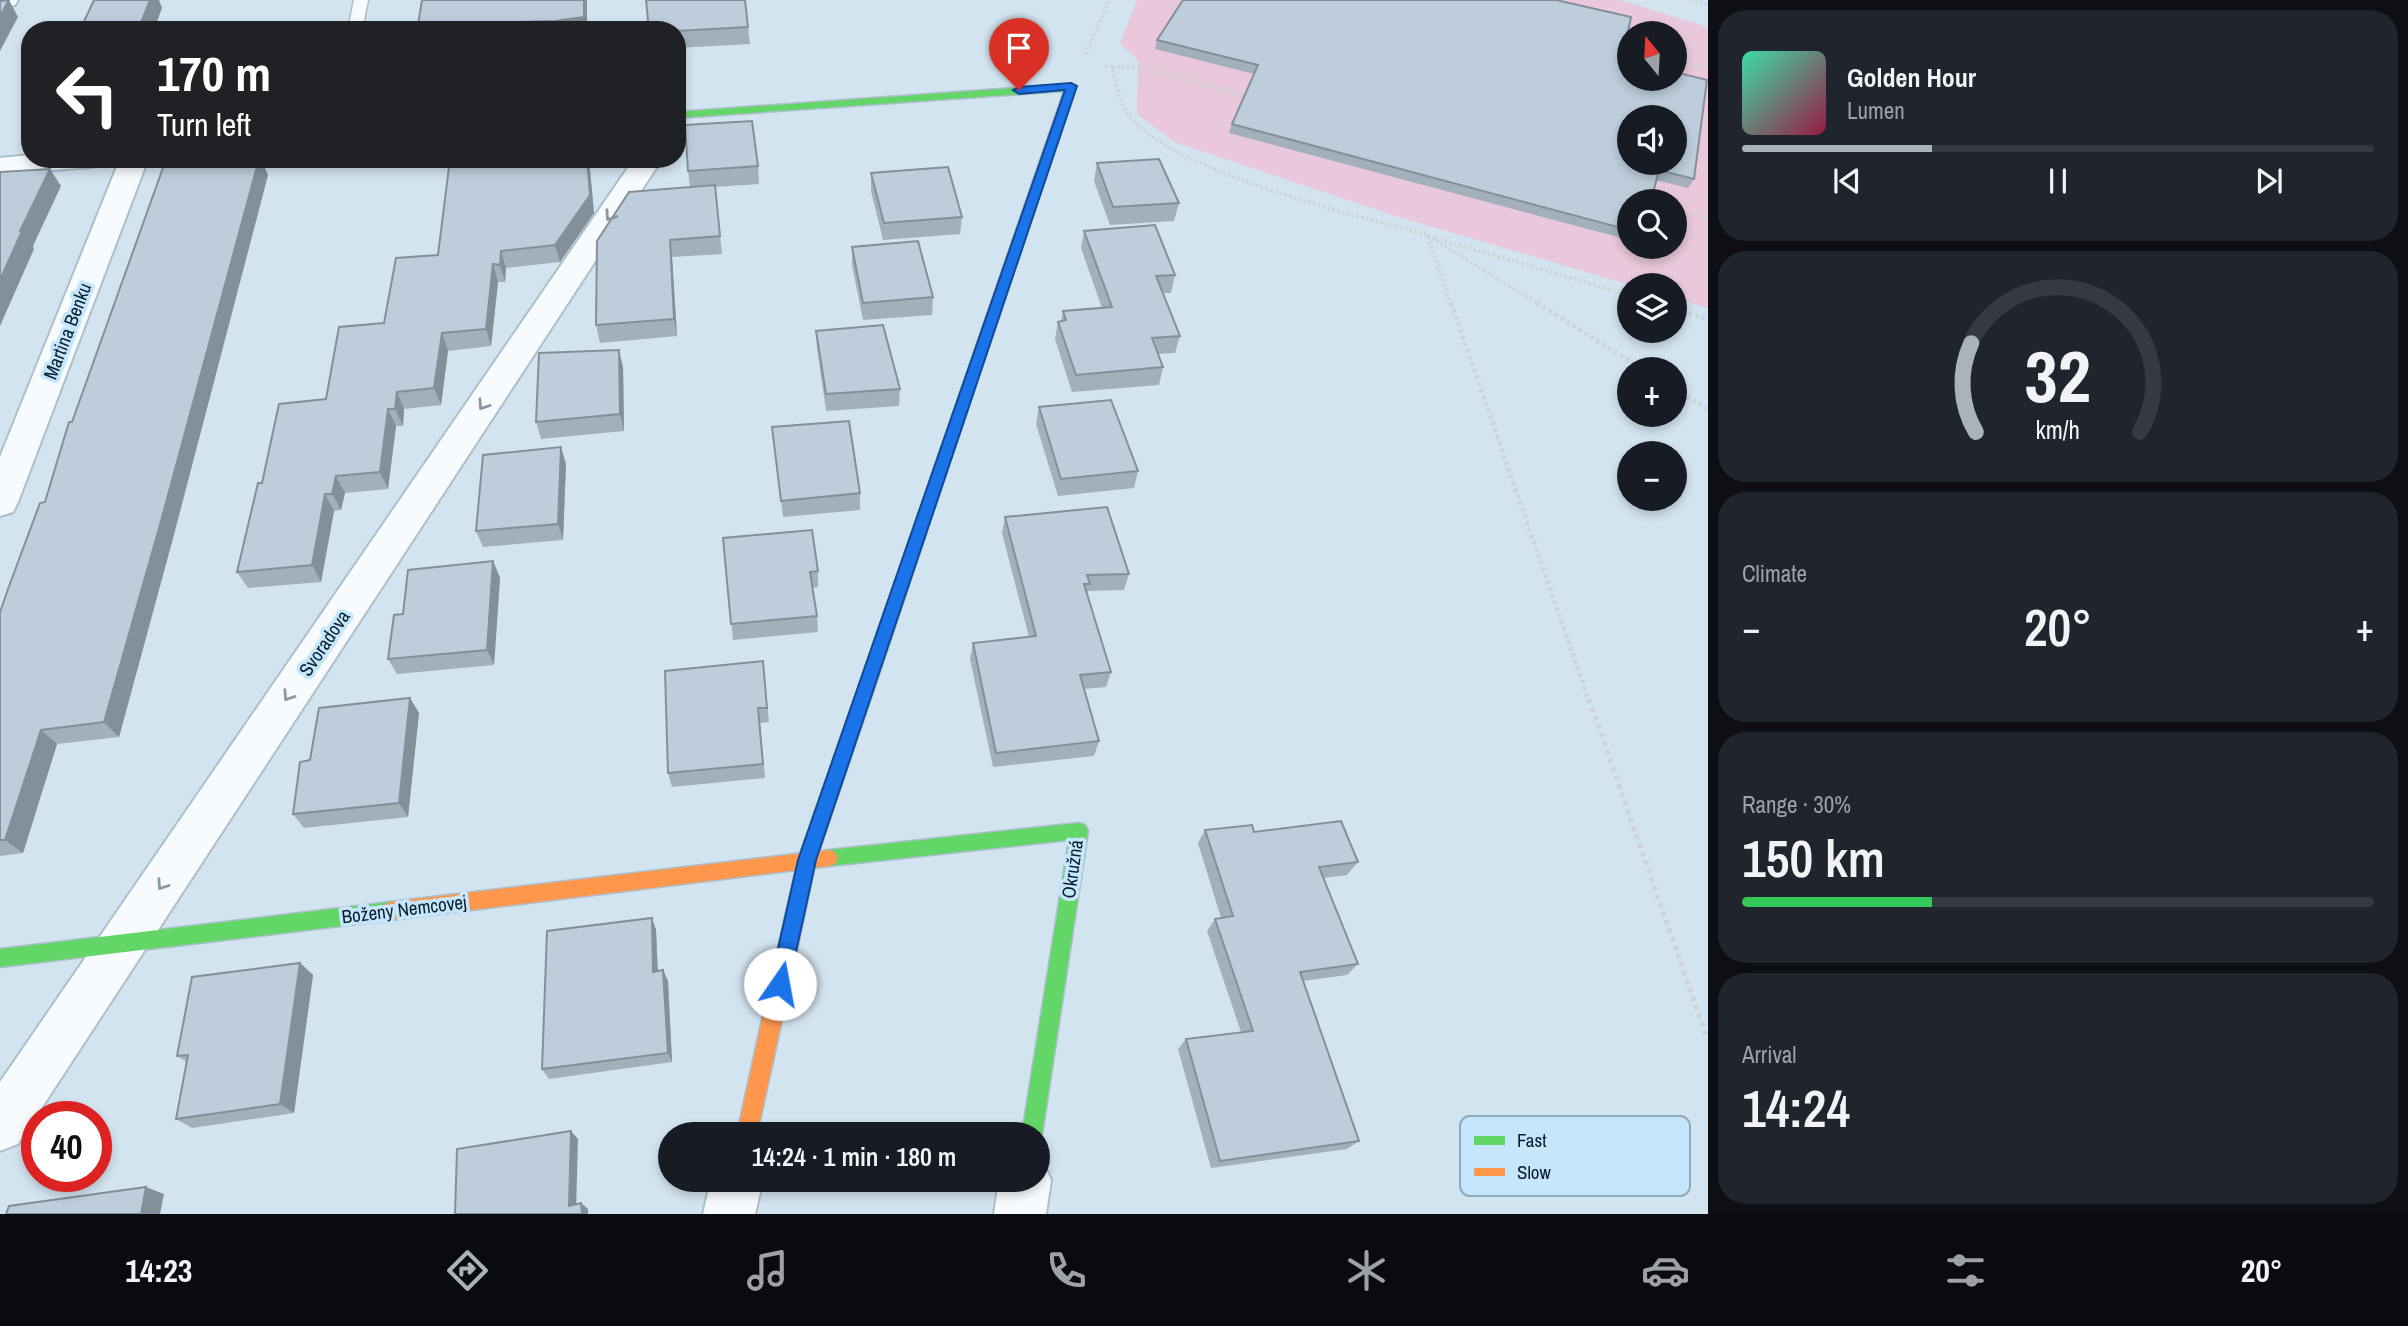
<!DOCTYPE html>
<html lang="en">
<head>
<meta charset="utf-8">
<style>
	:root { --surface:#171b24; --page:#20242c; --text:#f1f3f6; --muted:#9ea1a6; --line:#363941; --accent:#a8b3ba }
	body { margin:0; font-family:"Archivo Narrow",sans-serif; background:var(--page); color:var(--text); height:100vh; display:flex; flex-direction:column; font-size:26px; white-space:nowrap }
	* { box-sizing:border-box; margin:0 }
	p { font-size:23px; color:var(--muted) }
	.icon { flex:none; width:38px; height:38px; fill:none; stroke:currentColor; stroke-width:2; stroke-linecap:round; stroke-linejoin:round }
	.map { position:relative; flex:1; overflow:hidden }
	.sheet { display:flex; flex-direction:column; gap:10px; padding:10px; background:#0d0f14; width:700px }
	.sheet>* { flex:none }
	.top-card { position:absolute; left:21px; top:21px; width:665px; height:147px; border-radius:28px; box-shadow:0 4px 10px #0003; background:#202124; color:#fff; overflow:hidden }
	.needle { width:46px; rotate:342deg }
	.controls { position:absolute; left:1617px; top:21px; display:grid; gap:14px }
	.controls a { display:grid; place-items:center; width:70px; height:70px; border-radius:50%; background:var(--surface); box-shadow:0 4px 10px #0003; font-size:35px }
	.speed { position:absolute; left:21px; top:1101px; display:flex; gap:14px; font-size:35px; font-weight:700; text-align:center }
	.speed>* { display:grid; place-content:center; width:91px; height:91px; border-radius:50%; background:var(--surface); box-shadow:0 4px 10px #0003; line-height:1 }
	.speed .limit { border:10px solid #d22; background:#fff; color:#111 }
	.pin { position:absolute; display:grid; place-items:center; width:60px; height:60px; color:#fff; margin:-72px -30px; border-radius:50% 50% 50% 0; rotate:-45deg; box-shadow:0 0 7px #0007 }
	.pin .icon { rotate:45deg }
	.me { position:absolute; width:77px; margin:-38px; rotate:12deg; stroke-linejoin:round; filter:drop-shadow(0 0 5px #0008) }
	.turn { display:flex; align-items:center; gap:24px; height:147px; padding:0 21px; font-size:32px }
	.turn .icon { width:91px; height:91px; stroke-width:2.5 }
	.turn b { display:block; font-size:49px; line-height:60px }
	.big { font-size:52px; font-weight:600; line-height:1.1 }
	.sheet .card { flex:1; display:flex; flex-direction:column; justify-content:center; gap:10px; min-width:0; padding:0 24px; border-radius:28px; background:var(--page) }
	.sheet .dial { align-items:center; gap:0 }
	.dial svg { height:182px; overflow:visible; fill:none; stroke:var(--line); stroke-width:7; stroke-linecap:round; text-anchor:middle }
	.dial text { fill:var(--text); stroke:none }
	.song { display:flex; align-items:center; gap:21px }
	.cover { width:84px; height:84px; border-radius:10px; background:linear-gradient(135deg,hsl(160 70% 55%),hsl(340 70% 35%)) }
	.played { height:7px; border-radius:4px; background:linear-gradient(90deg,var(--accent) 30%,var(--line) 30%) }
	.keys { display:flex; justify-content:space-around; direction:ltr }
	.heat { display:flex; justify-content:space-between; align-items:center; font-size:38px; direction:ltr }
	.charge { height:10px; border-radius:5px; background:linear-gradient(90deg,#34c759 30%,var(--line) 0) }
	.trip { position:absolute; left:658px; top:1122px; width:392px; height:70px; border-radius:35px; background:var(--surface); box-shadow:0 4px 10px #0003; font-weight:600; line-height:70px; text-align:center }
	.tab-bar { display:flex; height:112px; justify-content:space-around; align-items:center; background:#090b0e; color:var(--muted) }
	.tab-bar .icon { width:49px; height:49px }
	.tab-bar .selected { color:var(--accent) }
	.tab-bar b { font-size:32px; color:var(--text) }
	main { display:flex; flex:1; min-height:0 }
	.map>svg:first-child { display:block }
	.green { fill:#e8c8da; fill-rule:evenodd }
	.lines { fill:none; stroke-linecap:round; stroke-linejoin:round }
	.lane-casing { stroke:#acbfcb; stroke-width:3 }
	.street-casing { stroke:#acbfcb; stroke-width:4 }
	.fast-casing { stroke:#acbfcb; stroke-width:3 }
	.slow-casing { stroke:#acbfcb; stroke-width:3 }
	.path-far2 { stroke:#ced4d7; stroke-width:3.5; stroke-dasharray:2.5 2.5; stroke-linecap:butt }
	.path-far1 { stroke:#ced4d7; stroke-width:4.5; stroke-dasharray:3.5 3.5; stroke-linecap:butt }
	.path { stroke:#ced4d7; stroke-width:5; stroke-dasharray:4.5 4.5; stroke-linecap:butt }
	.lane { fill:#f8fbfd; fill-rule:evenodd }
	.street { fill:#f8fbfd; fill-rule:evenodd }
	.fast { fill:#63d668; fill-rule:evenodd }
	.slow { fill:#ff974d; fill-rule:evenodd }
	.wall { fill:#a3b0bc }
	.shaded-wall { fill:#849099 }
	.building { fill:#bdcddb; stroke:#849099; stroke-width:2; fill-rule:evenodd }
	.oneway { stroke:#8c989f }
	.route { fill:#1a73e8; stroke:#114b97; stroke-width:2 }
	.labels { text-anchor:middle; stroke-width:7; stroke-linejoin:round; paint-order:stroke }
	.street-label { font-size:19px; fill:#091f2d; stroke:#c5e6fd }
	.key { fill:#c5e6fd; stroke:#8daabf; stroke-width:2 }
	.key-label { font-size:19px; fill:#091f2d }
</style>
</head>
<body>
<main>
<div class="map">
<svg width="1708" height="1214" viewBox="0 0 1708 1214">
	<rect width="100%" height="100%" fill="#d2e4f0"/>
	<path class="green" d="M1137 0H1620L1708 27V308L1675 298V285H1630L1392 215 1174 142 1137 114 1138 60 1120 44ZM1629 33H1675V79H1629ZM1629 117H1675V163H1629ZM1629 201H1675V247H1629Z"/>
	<g class="lines">
		<g class="lane-casing">
			<path id="lane" d="M354 0H368L362 30H348Z"/>
		</g>
		<g class="street-casing">
			<g id="street">
				<path d="M0 0H18L15 5 0 7Z"/>
				<path d="M30 155V159H105L101 165 91 167 0 174V158Z"/>
				<path d="M120 159H148L18 502 13 512 0 516V457Z"/>
				<path d="M634 159H662L18 1144 0 1151V1082Z"/>
				<path d="M1038 1159 1043 1162 1051 1180 1046 1214H994L999 1180H1038Z"/>
				<path d="M711 1180H763L755 1214H703Z"/>
			</g>
		</g>
		<g class="fast-casing">
			<g id="fast">
				<path d="M1071 84 1076 87 1011 280 1005 284 999 280 1064 91 677 118V112Z"/>
				<path d="M866 682 872 684 874 689 816 860 788 992 785 999 778 1002 771 999 768 992 798 860 858 689 860 684Z"/>
				<path d="M1079 823 1085 825 1088 831 1042 1134 1038 1142V1134H1022L1069 840 829 866 823 864 820 858 823 852 829 850Z"/>
				<path d="M390 902 397 905 399 911 397 917 390 920 0 967V949Z"/>
			</g>
		</g>
		<g class="slow-casing">
			<g id="slow">
				<path d="M1005 276 1011 280 874 689 872 694 866 696 860 694 858 689 999 280Z"/>
				<path d="M829 850 835 852 838 858 835 864 829 866 390 920 383 917 381 911 383 905 390 902Z"/>
				<path d="M778 982 785 985 788 992 757 1134H737L768 992 771 985Z"/>
			</g>
		</g>
		<g class="path-far2">
			<path d="M1690 0 1708 5"/>
			<path d="M1086 54 1109 0"/>
			<path d="M1675 61 1708 69"/>
			<path d="M1105 66 1112 67C1117 83 1119 104 1130 117 1179 174 1352 214 1427 235"/>
			<path d="M1112 67H1138L1247 96"/>
			<path d="M1675 209 1708 218"/>
			<path d="M1435 238 1629 295"/>
			<path d="M1451 305 1427 235 1540 305"/>
		</g>
		<g class="path-far1">
			<path d="M1451 303 1589 701"/>
			<path d="M1537 303 1643 369"/>
			<path d="M1675 309 1708 319"/>
			<path d="M1675 389 1708 409"/>
		</g>
		<path class="path" d="M1589 699 1708 1041"/>
		<use href="#lane" class="lane"/>
		<use href="#street" class="street"/>
		<use href="#fast" class="fast"/>
		<use href="#slow" class="slow"/>
	</g>
	<g class="wall">
		<path d="M587 0V30H419L418 25Z"/>
		<path d="M748 27 750 44 677 48V30Z"/>
		<path d="M1157 40 1622 60 1694 179 1688 188 1656 180 1629 201V240L1229 133 1232 124 1254 74 1155 49Z"/>
		<path d="M450 159H589L594 213 560 262 506 268 505 282H498L491 346 448 351 441 405 404 409 403 426H396L388 489 345 493 341 510 334 511 321 582 248 588 237 572 262 483 438 255Z"/>
		<path d="M1097 163 1179 203 1174 221 1110 225 1094 181Z"/>
		<path d="M758 166 759 184 715 187 722 254 672 257 677 336 600 343 596 325 690 187 688 171Z"/>
		<path d="M871 173 962 217 960 234 883 240 871 191Z"/>
		<path d="M268 175 173 538 119 737 57 744 23 853 0 856V612L45 502 72 422Z"/>
		<path d="M1084 231 1175 275 1171 293H1163L1180 336 1175 353 1158 354 1163 367 1159 385 1072 392 1055 339 1058 322 1061 321 1063 311 1102 308 1081 248Z"/>
		<path d="M852 247 933 297 932 315 863 320 852 265Z"/>
		<path d="M816 331 900 389 899 406 826 411 817 348Z"/>
		<path d="M623 367 624 431 541 439 536 422Z"/>
		<path d="M1039 407 1138 471 1134 488 1058 496 1036 424Z"/>
		<path d="M772 427 860 493V510L783 517Z"/>
		<path d="M566 464 563 540 483 547 476 531Z"/>
		<path d="M1005 517 1129 574 1124 590 1088 591 1087 595 1111 672 1106 687 1084 689 1099 741 1094 756 993 767 970 659 973 643 1029 637 1002 533Z"/>
		<path d="M723 538 818 571V587L812 588 817 616 818 632 733 640Z"/>
		<path d="M493 561 500 578 494 665 397 674 388 659 403 614Z"/>
		<path d="M763 661 769 722 760 723 765 778 672 787 668 773Z"/>
		<path d="M410 698 419 713 408 817 304 828 293 814 310 760Z"/>
		<path d="M1205 830 1254 832 1358 862 1347 875 1323 878 1358 964 1347 975 1303 981 1359 1141 1347 1149 1211 1168 1178 1049 1186 1039 1241 1032 1207 931 1215 919 1221 918 1198 843Z"/>
		<path d="M652 918 656 930 658 971 663 970 668 981 672 1062 549 1079 542 1069Z"/>
		<path d="M300 963 313 975 294 1113 192 1128 176 1119 187 1062 177 1056Z"/>
	</g>
	<g class="shaded-wall">
		<path d="M9 0 18 17 0 51V16Z"/>
		<path d="M150 0H159L162 8 154 30H138Z"/>
		<path d="M584 0H587V30H556L554 21Z"/>
		<path d="M259 159H261L268 175 173 538 119 737 104 722Z"/>
		<path d="M587 159H589L594 213 560 262 555 245Z"/>
		<path d="M50 169 61 186 33 246 34 249 0 326V280L20 231Z"/>
		<path d="M670 240 672 257 677 336 674 319Z"/>
		<path d="M501 251 506 268 505 282 500 265Z"/>
		<path d="M493 264 498 282 491 346 486 329Z"/>
		<path d="M442 333 448 351 441 405 434 388Z"/>
		<path d="M619 350 623 367 624 431 620 414Z"/>
		<path d="M397 392 404 409 403 426 395 409Z"/>
		<path d="M388 409 396 426 388 489 380 472Z"/>
		<path d="M561 447 566 464 563 540 558 524Z"/>
		<path d="M336 476 345 493 341 510 332 494Z"/>
		<path d="M325 494 334 511 321 582 312 565Z"/>
		<path d="M493 561 500 578 494 665 487 650Z"/>
		<path d="M410 698 419 713 408 817 399 803Z"/>
		<path d="M41 730 57 744 23 853 5 840Z"/>
		<path d="M652 918 656 930 658 983 653 972Z"/>
		<path d="M300 963 313 975 294 1113 280 1104Z"/>
		<path d="M663 970 668 981 672 1062 668 1053Z"/>
		<path d="M571 1131 578 1139 576 1212 569 1206Z"/>
		<path d="M146 1187 164 1194 160 1214H141Z"/>
		<path d="M581 1203 588 1209V1214H582Z"/>
	</g>
	<g class="building">
		<path d="M9 0 0 16V1Z"/>
		<path d="M94 0H150L138 30H80Z"/>
		<path d="M422 0H584V17L554 21 418 25Z"/>
		<path d="M646 0H745L748 27 677 31V30H649Z"/>
		<path d="M1183 0H1556L1631 17 1622 60 1629 61V79H1675V72L1707 80 1694 179 1659 170 1651 201H1629V230L1232 124 1258 65 1157 40ZM1629 117H1675V163H1629Z"/>
		<path d="M752 121 758 166 688 171 685 125Z"/>
		<path d="M237 159H259L161 521 104 722 41 730 5 840H0V612L8 589 40 503 45 502 69 422H72L164 165Z"/>
		<path d="M450 159H587L590 195 555 245 501 251 500 265 493 264 486 329 442 333 434 388 397 392 395 409H388L380 472 336 476 332 494H325L312 565 237 572 258 483H262L279 404 326 399 339 327 384 323 396 258 438 255Z"/>
		<path d="M1159 159 1179 203 1113 207 1097 163Z"/>
		<path d="M948 167 962 217 884 223 871 173Z"/>
		<path d="M50 169 20 231H22L0 280V172Z"/>
		<path d="M715 185 720 236 670 240 674 319 596 325 597 241 629 192Z"/>
		<path d="M1155 225 1175 275 1156 276 1180 336 1152 338 1163 367 1076 375 1058 322 1066 320 1063 311 1112 307 1084 231Z"/>
		<path d="M918 241 933 297 863 303 852 247Z"/>
		<path d="M883 325 900 389 826 394 816 331Z"/>
		<path d="M619 350 620 414 536 422 539 353Z"/>
		<path d="M1111 400 1138 471 1061 479 1039 407Z"/>
		<path d="M849 421 860 493 781 501 772 427Z"/>
		<path d="M561 447 558 524 476 531 483 455Z"/>
		<path d="M1107 507 1129 574 1087 575 1090 584H1084L1111 672 1080 675 1099 741 996 753 973 643 1036 636 1005 517Z"/>
		<path d="M812 530 818 571 810 572 817 616 731 624 723 538Z"/>
		<path d="M493 561 487 650 388 659 394 615 403 614 408 570Z"/>
		<path d="M763 661 767 708H758L763 764 668 773 665 671Z"/>
		<path d="M410 698 399 803 293 814 300 762 310 760 319 708Z"/>
		<path d="M1341 821 1358 862 1319 867 1358 964 1300 972 1359 1141 1220 1161 1186 1039 1253 1031 1215 919 1233 916 1205 830 1252 825 1254 832Z"/>
		<path d="M652 918 653 972 663 970 668 1053 542 1069 547 931Z"/>
		<path d="M300 963 280 1104 176 1119 188 1055 177 1056 192 977Z"/>
		<path d="M571 1131 569 1206 581 1203 582 1214H455L457 1149Z"/>
		<path d="M146 1187 141 1214H6L9 1206Z"/>
	</g>
	<defs><path id="oneway-chevron" d="M-2-3.5L2.5 0L-2 3.5" fill="none" stroke-width="1.6" stroke-linecap="round" stroke-linejoin="round" transform="scale(1.75)"/></defs>
	<g class="oneway">
		<use href="#oneway-chevron" transform="translate(610 216) rotate(124)"/>
		<use href="#oneway-chevron" transform="translate(483 405) rotate(124)"/>
		<use href="#oneway-chevron" transform="translate(288 696) rotate(124)"/>
		<use href="#oneway-chevron" transform="translate(162 885) rotate(124)"/>
	</g>
	<path class="route" d="M1071 83 1077 86 816 860 789 984 787 991 780 994 773 991 770 984 798 860 1065 90 1019 94 1013 90 1019 87Z"/>
	<g class="labels">
		<g class="street-label">
			<text transform="translate(67 331) rotate(-69)" y="7">Martina Benku</text>
			<text transform="translate(324 643) rotate(-56)" y="7">Svoradova</text>
			<text transform="translate(1072 869) rotate(-82)" y="7">Okružná</text>
			<text transform="translate(404 909) rotate(-7)" y="7">Boženy Nemcovej</text>
		</g>
	</g>
	<rect x="1460" y="1116" width="230" height="80" rx="10" class="key"/>
	<rect x="1474" y="1136" width="31" height="9" fill="#63d668"/>
	<rect x="1474" y="1168" width="31" height="8" fill="#ff974d"/>
	<g class="key-label">
		<text x="1517" y="1147">Fast</text>
		<text x="1517" y="1179">Slow</text>
	</g>
</svg>
<div class="controls">
<a><svg class="needle" viewBox="-14 -14 28 28"><path d="M0-13l5 13h-10z" fill="#e53935"/><path d="M0 13l5-13h-10z" fill="#9ea1a6"/></svg></a>
<a><svg class="icon" aria-label="sound" viewBox="0 0 24 24"><path d="M4 9h4l5-4v14l-5-4H4zM17 9q2 3 0 6"/></svg></a>
<a><svg class="icon" aria-label="search" viewBox="0 0 24 24"><circle cx="10" cy="10" r="6"/><path d="M15 15l6 6"/></svg></a>
<a><svg class="icon" aria-label="layers" viewBox="0 0 24 24"><path d="M12 4l9 5-9 5-9-5zM3 14l9 5 9-5"/></svg></a>
<a>+</a>
<a>−</a>
</div>
<div class="speed"><div class="limit">40</div></div>
<div class="pin" style="left:1019px;top:90px;background:#d93025"><svg class="icon" aria-label="arrive" viewBox="0 0 24 24"><path d="M6 21V4h12l-3 4 3 4H6"/></svg></div>
<svg class="me" style="left:780px;top:984px" viewBox="-20 -20 40 40"><circle r="19" fill="#fff"/><path d="M0-13L10 11 0 6-10 11z" fill="#1a73e8"/></svg>
<div class="trip">14:24 · 1 min · 180 m</div>
<div class="top-card">
<div class="turn"><svg class="icon" aria-label="left" viewBox="0 0 24 24"><path d="M17 20v-9H6M10 6l-5 5 5 5"/></svg><div><b>170 m</b>Turn left</div></div>
</div>
</div>
<section class="sheet">
<div class="card">
<div class="song"><i class="cover"></i><div><b>Golden Hour</b><p>Lumen</p></div></div>
<div class="played"></div>
<div class="keys"><svg class="icon" aria-label="previous" viewBox="0 0 24 24"><path d="M18 5L8 12l10 7zM5 5v14"/></svg><svg class="icon" aria-label="pause" viewBox="0 0 24 24"><path d="M8 5v14M16 5v14"/></svg><svg class="icon" aria-label="next" viewBox="0 0 24 24"><path d="M6 5l10 7-10 7zM19 5v14"/></svg></div>
</div>
<div class="card dial"><svg viewBox="0 0 100 80">
<path d="M14 69A42 42 0 1 1 86 69"/>
<path d="M14 69A42 42 0 0 1 12 30" stroke="#a8b3ba"/>
<text x="50" y="56" font-size="32" font-weight="700">32</text>
<text x="50" y="72" font-size="11">km/h</text>
</svg></div>
<div class="card"><p>Climate</p>
<div class="heat"><a>−</a><b class="big">20°</b><a>+</a></div>
</div>
<div class="card"><p>Range · 30%</p><b class="big">150 km</b><div class="charge"></div></div>
<div class="card"><p>Arrival</p><b class="big">14:24</b></div>
</section>
</main>
<nav class="tab-bar">
<b>14:23</b>
<svg class="icon selected" aria-label="directions" viewBox="0 0 24 24"><path d="M12 3l9 9-9 9-9-9zM9 14v-3h6M13 9l2 2-2 2"/></svg>
<svg class="icon" aria-label="music" viewBox="0 0 24 24"><path d="M9 18V5l10-2v13"/><circle cx="6" cy="18" r="3"/><circle cx="16" cy="16" r="3"/></svg>
<svg class="icon" aria-label="phone" viewBox="0 0 24 24"><path d="M5 4h4l2 5-3 2q2 4 5 5l2-3 5 2v4C11 20 4 13 5 4z"/></svg>
<svg class="icon" aria-label="climate" viewBox="0 0 24 24"><path d="M12 3v18M4 7l16 10M4 17L20 7"/></svg>
<svg class="icon" aria-label="car" viewBox="0 0 24 24"><path d="M5 17H2v-5l4-1 3-4h7l3 4 3 1v5h-3M9 17h6M6 11h13"/><circle cx="7" cy="17" r="2"/><circle cx="17" cy="17" r="2"/></svg>
<svg class="icon" aria-label="filters" viewBox="0 0 24 24"><path d="M4 7h16M4 17h16"/><circle cx="9" cy="7" r="2"/><circle cx="15" cy="17" r="2"/></svg>
<b>20°</b>
</nav>
</body>
</html>
